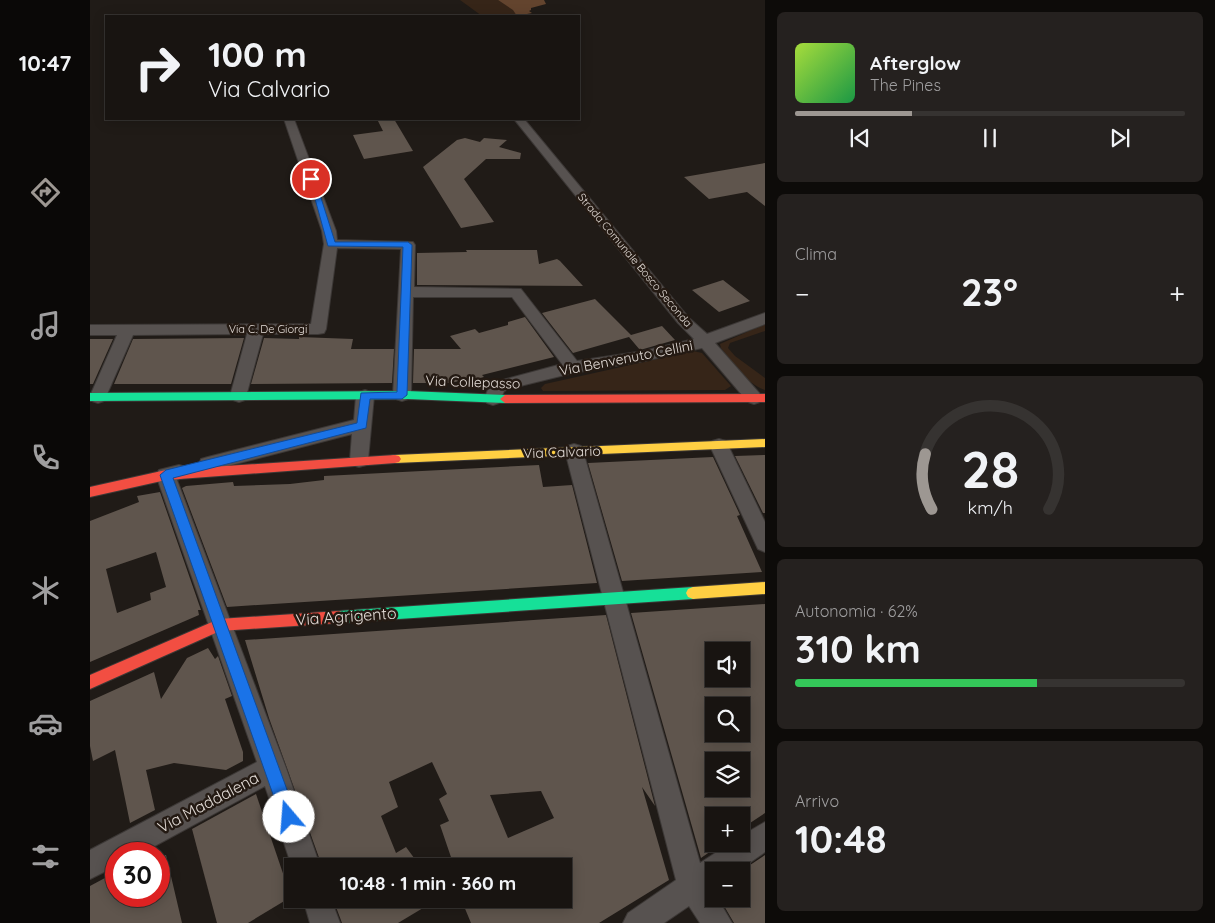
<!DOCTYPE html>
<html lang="it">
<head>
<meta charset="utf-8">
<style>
	:root { --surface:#181411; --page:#25211f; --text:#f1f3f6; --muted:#9f9e9f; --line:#363331; --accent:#9d9792 }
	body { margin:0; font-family:Quicksand,sans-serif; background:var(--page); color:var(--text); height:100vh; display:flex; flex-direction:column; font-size:19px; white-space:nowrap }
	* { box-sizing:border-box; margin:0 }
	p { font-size:16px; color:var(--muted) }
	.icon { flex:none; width:28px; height:28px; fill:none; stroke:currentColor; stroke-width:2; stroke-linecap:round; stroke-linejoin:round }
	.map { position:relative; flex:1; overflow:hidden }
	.drawer { display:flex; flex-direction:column; gap:12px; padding:12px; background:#0d0b09; width:450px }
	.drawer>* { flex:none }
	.hud { position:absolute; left:15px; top:15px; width:475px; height:105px; border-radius:0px; box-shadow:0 2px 12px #0003,0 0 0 1px var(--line); background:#181411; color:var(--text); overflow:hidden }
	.fabs { position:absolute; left:615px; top:642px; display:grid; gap:10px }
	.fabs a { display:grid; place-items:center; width:45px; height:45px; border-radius:0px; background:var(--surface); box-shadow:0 2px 12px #0003,0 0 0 1px var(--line); font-size:25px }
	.speed { position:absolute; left:15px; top:842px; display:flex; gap:10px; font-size:25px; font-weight:700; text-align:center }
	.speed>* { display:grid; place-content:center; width:65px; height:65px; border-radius:50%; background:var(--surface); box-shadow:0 2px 12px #0003,0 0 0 1px var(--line); line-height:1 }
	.speed .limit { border:8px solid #d22; background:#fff; color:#111 }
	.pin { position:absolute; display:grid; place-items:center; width:42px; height:42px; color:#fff; margin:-21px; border:2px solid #fff; border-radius:50%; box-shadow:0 1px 5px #0007 }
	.me { position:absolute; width:55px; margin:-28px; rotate:342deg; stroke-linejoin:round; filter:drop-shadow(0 0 4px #0008) }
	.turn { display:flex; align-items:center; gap:18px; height:105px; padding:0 20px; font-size:22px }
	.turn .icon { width:65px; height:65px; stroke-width:2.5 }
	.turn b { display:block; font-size:35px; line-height:42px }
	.big { font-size:38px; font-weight:700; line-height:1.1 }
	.drawer .widget { flex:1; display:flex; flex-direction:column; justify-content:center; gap:8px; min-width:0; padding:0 18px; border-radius:8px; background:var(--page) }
	.drawer .dial { align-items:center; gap:0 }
	.dial svg { height:130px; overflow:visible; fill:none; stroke:var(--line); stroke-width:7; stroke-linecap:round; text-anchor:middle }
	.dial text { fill:var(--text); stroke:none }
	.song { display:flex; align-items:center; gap:15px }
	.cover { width:60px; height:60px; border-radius:8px; background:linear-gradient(135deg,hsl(80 70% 55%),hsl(140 70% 35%)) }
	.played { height:5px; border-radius:2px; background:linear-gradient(90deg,var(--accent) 30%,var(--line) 30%) }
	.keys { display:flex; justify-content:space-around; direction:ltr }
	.heat { display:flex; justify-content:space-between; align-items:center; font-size:28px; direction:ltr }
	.charge { height:8px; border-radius:4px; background:linear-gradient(90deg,#34c759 62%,var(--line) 0) }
	.trip { position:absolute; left:194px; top:858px; width:288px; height:50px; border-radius:0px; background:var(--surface); box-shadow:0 2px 12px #0003,0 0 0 1px var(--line); font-weight:700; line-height:50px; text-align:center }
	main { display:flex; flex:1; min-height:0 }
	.tabs { display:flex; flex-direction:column; width:90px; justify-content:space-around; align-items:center; background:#0a0807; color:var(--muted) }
	.tabs .icon { width:35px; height:35px }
	.tabs .selected { color:var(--accent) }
	.tabs b { font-size:22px; color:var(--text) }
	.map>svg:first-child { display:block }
	.green { fill:#362518 }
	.forest { fill:#63442e }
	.building { fill:#5f554d; fill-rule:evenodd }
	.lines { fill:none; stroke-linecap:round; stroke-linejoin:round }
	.street-casing { stroke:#3c3836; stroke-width:2 }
	.fast-casing { stroke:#3c3836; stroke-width:2 }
	.slow-casing { stroke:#3c3836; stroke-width:2 }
	.jam-casing { stroke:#3c3836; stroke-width:2 }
	.street { fill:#575250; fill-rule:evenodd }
	.fast { fill:#16e098; fill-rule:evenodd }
	.slow { fill:#ffcf43; fill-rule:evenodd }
	.jam { fill:#f24e42; fill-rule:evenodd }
	.route { fill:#1a73e8; stroke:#114b97 }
	.labels { text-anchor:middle; stroke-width:5; stroke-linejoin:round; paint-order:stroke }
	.far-street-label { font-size:11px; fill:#e1dad5; stroke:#241a13 }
	.street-label { font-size:14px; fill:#e1dad5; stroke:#241a13 }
	.near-street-label { font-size:16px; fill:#e1dad5; stroke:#241a13 }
</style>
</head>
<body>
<main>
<nav class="tabs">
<b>10:47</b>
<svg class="icon selected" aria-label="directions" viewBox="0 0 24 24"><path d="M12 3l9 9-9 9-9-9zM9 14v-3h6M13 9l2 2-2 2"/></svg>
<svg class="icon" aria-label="music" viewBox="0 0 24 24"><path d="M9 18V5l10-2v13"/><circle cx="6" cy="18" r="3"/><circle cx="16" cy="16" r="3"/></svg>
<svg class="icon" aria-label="phone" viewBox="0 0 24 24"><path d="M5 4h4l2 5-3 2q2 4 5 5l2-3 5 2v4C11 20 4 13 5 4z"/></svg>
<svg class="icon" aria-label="climate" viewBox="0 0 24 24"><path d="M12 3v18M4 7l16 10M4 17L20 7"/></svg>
<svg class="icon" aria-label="car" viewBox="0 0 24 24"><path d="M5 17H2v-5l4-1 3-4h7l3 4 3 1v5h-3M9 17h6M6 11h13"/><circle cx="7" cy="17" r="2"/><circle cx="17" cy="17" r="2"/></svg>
<svg class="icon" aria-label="filters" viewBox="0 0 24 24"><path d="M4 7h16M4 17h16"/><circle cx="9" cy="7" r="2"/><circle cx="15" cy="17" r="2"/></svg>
</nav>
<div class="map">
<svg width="675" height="923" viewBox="0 0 675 923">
	<rect width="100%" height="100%" fill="#201b17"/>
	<g class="green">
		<path d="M370 0H408L434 16H392Z"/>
		<path d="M675 324V331L640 343 638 348 645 356 675 378V390C656 384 643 362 631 348L630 344Z"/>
		<path d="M603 351 612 353 641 386 635 390 453 391 451 388 455 384Z"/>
	</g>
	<path class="forest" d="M408 0H454L456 4 441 8V10L439 11 442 13 427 16 423 10Z"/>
	<g class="building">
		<path d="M287 119H304L323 151 274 159 263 135 293 131Z"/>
		<path d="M375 138 390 142 394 138 417 140 409 147 431 153 430 159H396L374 179 404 222 371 228 333 167 367 140Z"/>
		<path d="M675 163V206L657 192 619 199 594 177Z"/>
		<path d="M376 250H447L449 264 467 259 470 261 493 286 327 285V253L377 252Z"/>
		<path d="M633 280 660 301 629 312 602 290Z"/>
		<path d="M505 299 541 335 572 326 585 340 550 350 539 337 483 353 452 313Z"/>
		<path d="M435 317 464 357 392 375 394 377 374 382 373 380 361 383H323L324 349H371L360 336 385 329 389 333 418 325V322Z"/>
		<path d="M209 337 263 339 261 349H304L302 383 161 384 174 338 209 339Z"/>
		<path d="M154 338 141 384H24L43 339Z"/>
		<path d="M0 339H23L3 384H0Z"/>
		<path d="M675 455V513H673L645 456Z"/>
		<path d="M623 457 650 515 647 516 672 572 532 581 498 463Z"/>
		<path d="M449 465 453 487 482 485 507 583 137 607 92 488 96 486 143 482 144 486 200 484 234 480V476Z"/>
		<path d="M70 492 111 610H108L109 615 0 662V521L49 502 47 496ZM66 552 76 587 60 593 61 600 27 613 16 569Z"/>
		<path d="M675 604V813L651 829V816H624V844H631L611 858 541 613ZM624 651H651V679H624ZM624 706H651V734H624ZM624 761H651V789H624Z"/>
		<path d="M516 615 565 806 552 787 579 880 509 923H381L371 899H472V866H357L363 863 350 825 359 821 349 799 357 794 342 762 299 782 308 807 291 816 306 853 316 847 330 866H232L179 718 155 640ZM451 791 464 818 418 838 400 795Z"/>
		<path d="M118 648 125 659 128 656 142 696 135 699 153 752V761L136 770 84 763 56 770 65 810 40 823 25 750 3 761 0 746V701L64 672 71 699 97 658Z"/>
		<path d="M166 794 201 897 158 923H127L102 829Z"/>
		<path d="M76 855 92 923H0V886L26 872V896H69V856Z"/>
		<path d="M675 855V923H644L630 899H651V871Z"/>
		<path d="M243 899H348L308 923H252Z"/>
	</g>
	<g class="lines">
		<g class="street-casing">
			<g id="street">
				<path d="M194 119H204L246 231 247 240 323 242 325 245 324 287 431 289 487 361 554 351 604 339 588 323 424 119H434L598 317 617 334 675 313V324L625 343 670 394 673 398 670 402 664 404 658 402 612 348 554 361 483 373 418 389 414 391 409 403 403 405 397 403 394 399 401 383 472 364 422 297H323L321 395 318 399 312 401 306 399 303 395 311 249 247 248 236 329 234 333 228 334H173L155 400 149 402 143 400 140 396 157 334 43 335 14 401 8 403 2 401 0 396 27 335H0V325L221 324 234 244 232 231Z"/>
				<path d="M275 390 281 392 284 396 278 460 276 465 269 467 262 465 260 460 262 434 118 471 111 469 109 464 111 459 118 457 264 420 266 396 269 392Z"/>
				<path d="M629 439 636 441 675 522V552L668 549 620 446 622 441Z"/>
				<path d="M484 444 491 446 493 451 610 863 639 844H651V836L675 822V852L648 871H624V888L622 889 624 899H628L642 923H610L599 906 574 923H533L538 913 586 880 475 451 477 446Z"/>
				<path d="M89 465 96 467 98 472 96 477 87 480 196 768 230 866 202 867 175 786 50 854H26V866L0 879V850L167 762 66 475 69 470Z"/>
				<path d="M213 899H241L250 923H220Z"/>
			</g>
		</g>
		<g class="fast-casing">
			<g id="fast">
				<path d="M317 391 415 395 420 399 415 403 317 399 0 401V393Z"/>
				<path d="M603 587 608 589 610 593 608 597 603 599 249 623 244 621 242 617 244 613 249 611Z"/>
			</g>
		</g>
		<g class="slow-casing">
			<g id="slow">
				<path d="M675 439V447L305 463 301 462 299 459 301 456 305 455Z"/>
				<path d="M675 582V594L603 599 598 597 596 593 598 589 603 587Z"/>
			</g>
		</g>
		<g class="jam-casing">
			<g id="jam">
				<path d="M675 394V402L415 403 410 399 415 395Z"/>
				<path d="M305 455 309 456 311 459 309 462 305 463 76 480 0 497V487L76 470Z"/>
				<path d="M249 611 254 613 256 617 254 621 249 623 130 631 0 689V675L129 619Z"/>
			</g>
		</g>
		<use href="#street" class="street"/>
		<use href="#fast" class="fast"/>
		<use href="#slow" class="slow"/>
		<use href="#jam" class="jam"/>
	</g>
	<path class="route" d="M219 177 225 179 245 242H318L322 245 317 395 312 399H280L276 428 83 478 207 817 205 823 199 825 193 823 191 817 70 475 76 470 267 423 271 393 307 392 313 247 238 246Z"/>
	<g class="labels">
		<g class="far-street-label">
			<text transform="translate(545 260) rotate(50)" y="4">Strada Comunale Bosco Seconda</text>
			<text x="178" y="333">Via C. De Giorgi</text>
		</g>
		<g class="street-label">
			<text transform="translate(536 358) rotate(-11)" y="5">Via Benvenuto Cellini</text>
			<text transform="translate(383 382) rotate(2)" y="5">Via Collepasso</text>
			<text transform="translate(472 452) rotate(-2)" y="5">Via Calvario</text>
		</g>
		<g class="near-street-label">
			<text transform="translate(256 616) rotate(-4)" y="6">Via Agrigento</text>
			<text transform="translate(118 802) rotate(-28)" y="6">Via Maddalena</text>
		</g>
	</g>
</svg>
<div class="fabs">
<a><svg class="icon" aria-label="sound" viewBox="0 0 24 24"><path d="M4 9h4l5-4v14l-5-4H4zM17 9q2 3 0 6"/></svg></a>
<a><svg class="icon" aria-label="search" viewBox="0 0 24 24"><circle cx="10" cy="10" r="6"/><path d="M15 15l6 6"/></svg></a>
<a><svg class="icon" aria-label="layers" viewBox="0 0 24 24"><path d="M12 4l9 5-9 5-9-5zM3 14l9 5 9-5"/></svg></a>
<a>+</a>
<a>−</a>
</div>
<div class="speed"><div class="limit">30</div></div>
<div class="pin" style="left:221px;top:179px;background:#d93025"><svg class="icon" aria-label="arrive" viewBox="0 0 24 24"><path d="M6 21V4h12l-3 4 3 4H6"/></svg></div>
<svg class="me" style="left:199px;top:817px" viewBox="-20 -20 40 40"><circle r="19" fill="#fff"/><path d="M0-13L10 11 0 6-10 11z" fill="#1a73e8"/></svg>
<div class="trip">10:48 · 1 min · 360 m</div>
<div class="hud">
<div class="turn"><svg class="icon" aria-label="right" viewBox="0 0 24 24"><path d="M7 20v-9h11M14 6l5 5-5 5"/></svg><div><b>100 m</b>Via Calvario</div></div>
</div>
</div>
<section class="drawer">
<div class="widget">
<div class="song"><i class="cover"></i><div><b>Afterglow</b><p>The Pines</p></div></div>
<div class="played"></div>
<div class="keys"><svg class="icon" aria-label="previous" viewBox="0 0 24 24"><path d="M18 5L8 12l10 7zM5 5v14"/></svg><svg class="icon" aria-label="pause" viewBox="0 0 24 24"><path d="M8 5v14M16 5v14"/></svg><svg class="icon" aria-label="next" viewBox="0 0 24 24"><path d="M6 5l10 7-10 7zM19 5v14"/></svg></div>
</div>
<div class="widget"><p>Clima</p>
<div class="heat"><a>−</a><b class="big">23°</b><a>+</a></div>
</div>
<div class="widget dial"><svg viewBox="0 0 100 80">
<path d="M14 69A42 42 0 1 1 86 69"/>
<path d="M14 69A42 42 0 0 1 10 35" stroke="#9d9792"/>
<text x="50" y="56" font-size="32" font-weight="700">28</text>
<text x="50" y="72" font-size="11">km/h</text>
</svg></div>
<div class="widget"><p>Autonomia · 62%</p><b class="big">310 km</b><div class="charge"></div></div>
<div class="widget"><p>Arrivo</p><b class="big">10:48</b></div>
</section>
</main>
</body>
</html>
